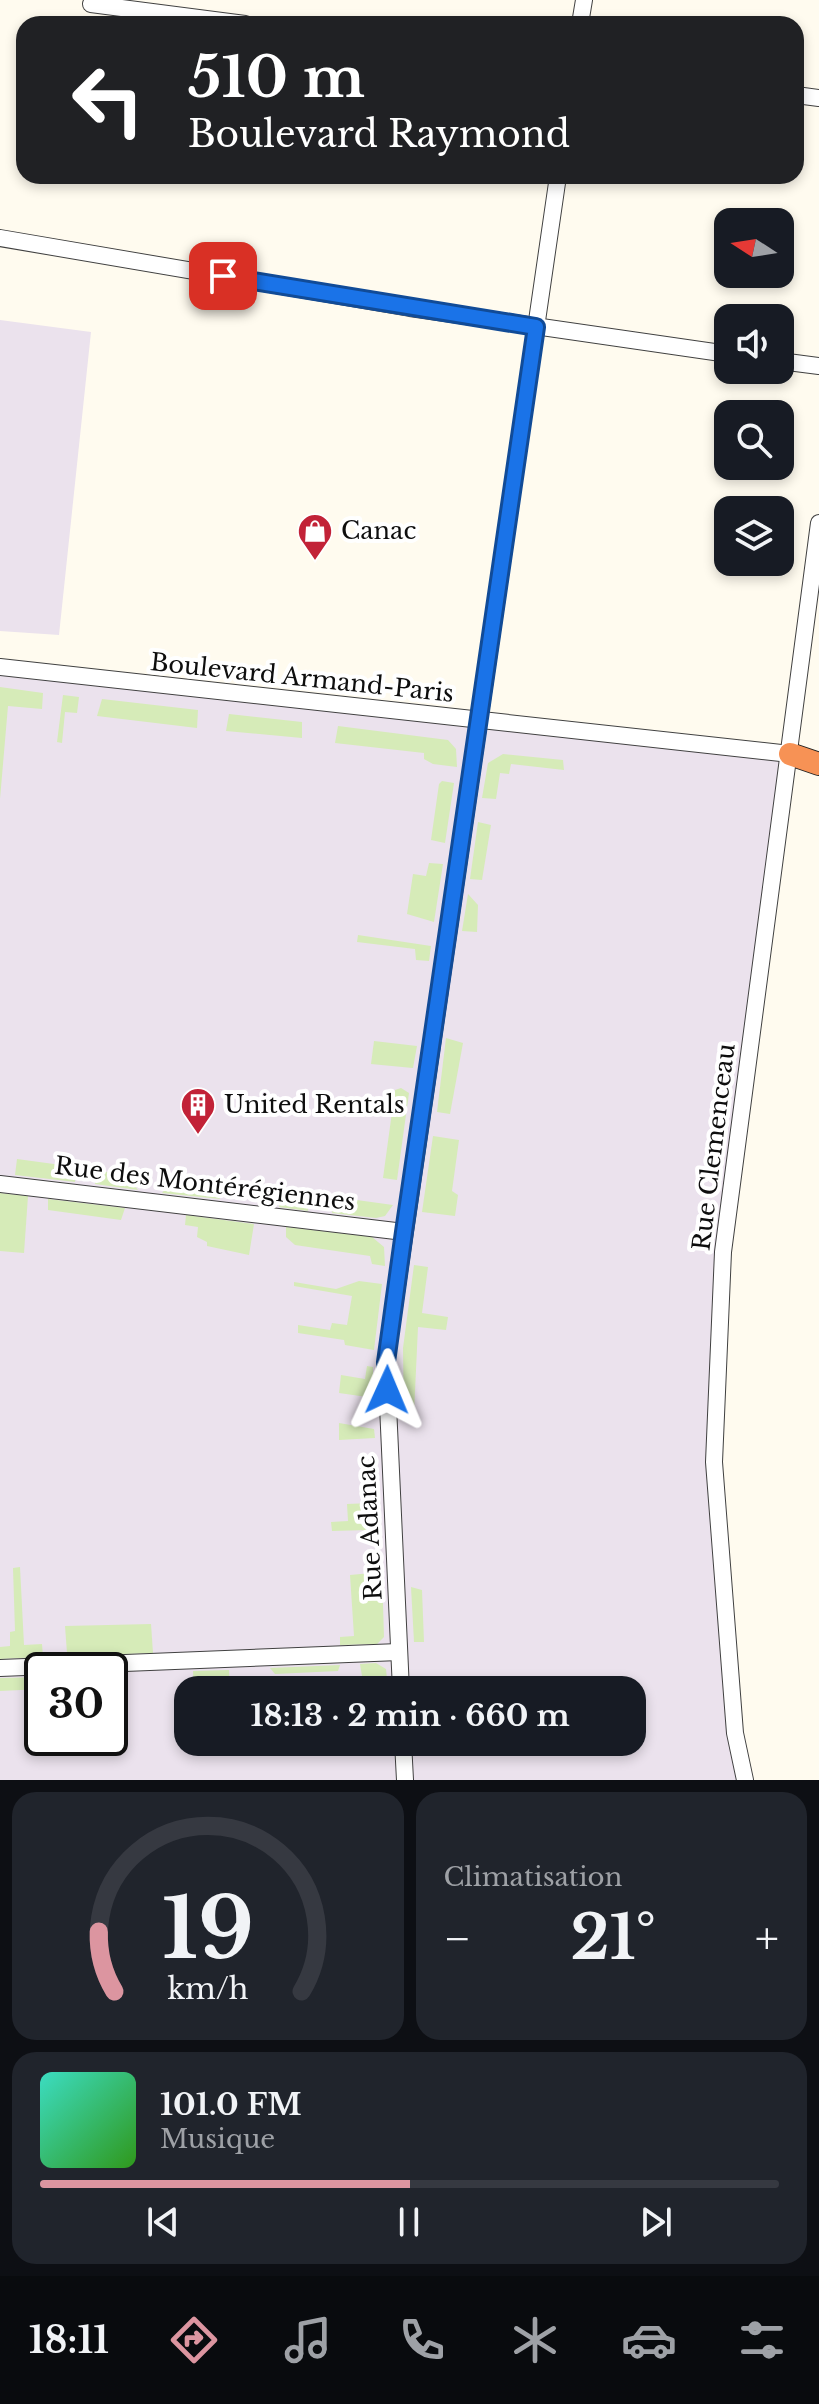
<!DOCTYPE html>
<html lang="fr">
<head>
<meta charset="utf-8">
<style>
	:root { --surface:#171b24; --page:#20242c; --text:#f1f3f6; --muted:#9ea1a6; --line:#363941; --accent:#dc95a0 }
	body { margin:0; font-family:"Libre Baskerville",serif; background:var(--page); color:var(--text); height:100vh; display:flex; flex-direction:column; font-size:30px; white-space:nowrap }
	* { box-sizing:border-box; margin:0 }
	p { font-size:26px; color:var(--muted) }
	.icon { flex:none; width:44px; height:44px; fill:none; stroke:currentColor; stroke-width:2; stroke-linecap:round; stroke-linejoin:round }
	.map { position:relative; height:1780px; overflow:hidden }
	.details { display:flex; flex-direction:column; gap:12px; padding:12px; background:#0d0f14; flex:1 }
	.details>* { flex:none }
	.hud { position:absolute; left:16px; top:16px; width:788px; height:168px; border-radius:24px; box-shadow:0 4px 12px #0003; background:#202124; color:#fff; overflow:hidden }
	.needle { width:52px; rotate:282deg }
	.buttons { position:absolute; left:714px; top:208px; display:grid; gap:16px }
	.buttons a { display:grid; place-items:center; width:80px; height:80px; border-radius:16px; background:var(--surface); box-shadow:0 4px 12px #0003; font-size:40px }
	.speed { position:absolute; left:24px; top:1652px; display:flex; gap:16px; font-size:40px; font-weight:700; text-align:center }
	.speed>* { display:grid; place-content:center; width:104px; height:104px; border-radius:50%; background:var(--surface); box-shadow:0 4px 12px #0003; line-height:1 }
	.speed .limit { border:4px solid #111; border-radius:12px; background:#fff; color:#111 }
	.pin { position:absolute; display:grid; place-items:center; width:68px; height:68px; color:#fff; margin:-34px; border-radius:16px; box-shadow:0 4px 12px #0006 }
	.me { position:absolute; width:88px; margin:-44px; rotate:1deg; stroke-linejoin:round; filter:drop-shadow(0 0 6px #0008) }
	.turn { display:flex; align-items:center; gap:28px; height:168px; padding:0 40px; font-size:36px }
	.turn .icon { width:104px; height:104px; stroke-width:2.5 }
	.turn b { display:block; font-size:56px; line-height:68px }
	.big { font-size:60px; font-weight:700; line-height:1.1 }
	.details .card { flex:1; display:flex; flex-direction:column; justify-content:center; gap:12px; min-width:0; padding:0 28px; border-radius:24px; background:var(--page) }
	.details .dial { align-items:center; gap:0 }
	.dial svg { height:208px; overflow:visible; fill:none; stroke:var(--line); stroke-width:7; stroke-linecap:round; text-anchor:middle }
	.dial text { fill:var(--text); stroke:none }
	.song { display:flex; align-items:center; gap:24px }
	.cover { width:96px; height:96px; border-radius:12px; background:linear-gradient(135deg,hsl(170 70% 55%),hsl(110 70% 35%)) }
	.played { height:8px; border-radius:4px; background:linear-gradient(90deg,var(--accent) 50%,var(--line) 50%) }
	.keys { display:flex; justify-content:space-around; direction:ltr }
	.heat { display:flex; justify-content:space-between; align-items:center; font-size:44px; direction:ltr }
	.details .tiles { flex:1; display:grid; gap:12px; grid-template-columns:1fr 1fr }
	.card:last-child { grid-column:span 2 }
	.trip { position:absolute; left:174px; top:1676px; width:472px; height:80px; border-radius:24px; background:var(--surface); box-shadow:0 4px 12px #0003; font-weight:700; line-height:80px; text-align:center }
	.tab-bar { display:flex; height:128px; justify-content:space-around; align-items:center; background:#090b0e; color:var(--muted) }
	.tab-bar .icon { width:56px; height:56px }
	.tab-bar .current { color:var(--accent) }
	.tab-bar b { font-size:36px; color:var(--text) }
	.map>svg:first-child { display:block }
	.industrial { fill:#ebe2ed; fill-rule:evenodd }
	.green { fill:#d6ebb8 }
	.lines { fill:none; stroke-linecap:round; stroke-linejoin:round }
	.minor-casing { stroke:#414141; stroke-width:18 }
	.highway-casing { stroke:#1f1f1f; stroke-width:24 }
	.minor { stroke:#fff; stroke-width:16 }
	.highway { stroke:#f79255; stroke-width:22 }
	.route-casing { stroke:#114b97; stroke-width:20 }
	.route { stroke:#1a73e8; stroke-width:14 }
	.labels { text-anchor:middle; stroke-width:8; stroke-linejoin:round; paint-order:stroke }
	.poi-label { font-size:24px; fill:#0e0e0e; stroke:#fff; text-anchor:start }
	.street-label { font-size:24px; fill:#0e0e0e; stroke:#fff }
</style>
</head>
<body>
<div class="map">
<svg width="819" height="1780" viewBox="0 0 819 1780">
	<rect width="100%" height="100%" fill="#fffbef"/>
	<g class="industrial">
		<path d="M0 320 91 332 59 635 0 631Z"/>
		<path d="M0 668 790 754 723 1252 714 1462 745 1780H0ZM42 1670H110V1738H42ZM188 1690H632V1742H188Z"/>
	</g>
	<g class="green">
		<path d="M0 687 43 693 42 709 8 706 0 799Z"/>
		<path d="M63 695 79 697 77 713 65 712 62 743 57 742Z"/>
		<path d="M102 699 198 710 197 728 97 716Z"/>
		<path d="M229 714 302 722V738L226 731Z"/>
		<path d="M338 726 448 740 456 749 457 767 433 764 424 759V753L335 743Z"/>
		<path d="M503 754 563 760 564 770 511 764 509 774 500 773 496 799 482 798 488 763Z"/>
		<path d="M442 781 454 783 445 843 431 840 439 784Z"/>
		<path d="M478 822 491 825 482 880 470 879Z"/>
		<path d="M429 863 443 864 434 922 407 914 413 874 426 876Z"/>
		<path d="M468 894 478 905 477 932 462 931Z"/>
		<path d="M358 935 431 946 429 961 416 960 415 949 357 942Z"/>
		<path d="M446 1038 463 1043 450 1114 437 1112Z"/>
		<path d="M374 1041 417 1046 413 1068 371 1064Z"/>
		<path d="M401 1088 409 1093 397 1180 383 1178 395 1090Z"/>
		<path d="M433 1136 459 1140 452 1191 458 1195 455 1216 422 1212Z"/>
		<path d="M17 1159 76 1167 75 1182 15 1175Z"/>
		<path d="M97 1169 129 1179 138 1190 95 1184Z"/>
		<path d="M170 1183 214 1189 220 1199 162 1193Z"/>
		<path d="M282 1189 309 1193 308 1211 279 1207Z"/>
		<path d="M0 1193 28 1196 24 1253 0 1251Z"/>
		<path d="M335 1197 393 1205 385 1216 376 1218 332 1213Z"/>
		<path d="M48 1199 125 1208 121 1220 48 1210Z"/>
		<path d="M186 1215 254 1224 249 1255 207 1246V1242L197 1237 198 1227 185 1225Z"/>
		<path d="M286 1227 372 1237 384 1247 385 1266 372 1264 370 1256 295 1245 286 1237Z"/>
		<path d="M414 1265 428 1267 422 1313 448 1317 446 1330 418 1327 414 1413 404 1422 403 1348Z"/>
		<path d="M359 1281 382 1284 374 1350 345 1345 344 1340 298 1333V1325L330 1330 332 1323 347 1325 352 1296 294 1286V1282L336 1289Z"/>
		<path d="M367 1366 373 1367V1412L365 1411 367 1397 339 1393 341 1375 365 1379Z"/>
		<path d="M339 1423 374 1429 375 1438 339 1440Z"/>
		<path d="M378 1492 380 1537H370L369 1530 332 1531 331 1522 348 1521 347 1504 371 1503V1494Z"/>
		<path d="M20 1567 24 1645 42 1644 43 1657 0 1659V1647L10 1646V1632L15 1631 13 1568Z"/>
		<path d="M382 1572 384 1637 377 1644 340 1645V1637L354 1636 350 1575Z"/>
		<path d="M411 1587 422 1590 424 1642H414Z"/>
		<path d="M151 1624 153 1653 72 1656 67 1653 65 1626Z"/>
		<path d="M376 1663 386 1669 388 1690H373V1682L362 1676 360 1664Z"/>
		<path d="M340 1665 338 1671 275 1674 270 1668Z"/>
		<path d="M229 1670 230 1690H194L193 1671Z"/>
		<path d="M42 1677V1689L0 1691V1678Z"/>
	</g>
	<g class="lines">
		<g class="minor-casing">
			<g id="minor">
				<path d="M91 4 245 24"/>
				<path d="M580 24 584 0"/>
				<path d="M796 95 819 98"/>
				<path d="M0 238 410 308 728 354"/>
				<path d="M780 361 819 366"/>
				<path d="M0 667 790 754"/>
				<path d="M0 1184 404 1232"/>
				<path d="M0 1668 399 1652"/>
				<path d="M401 1690 386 1362 558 176"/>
				<path d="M403 1742 405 1780"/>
				<path d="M745 1780 735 1733 714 1462 723 1252 819 523"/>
			</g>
		</g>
		<g class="highway-casing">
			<path id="highway" d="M790 754 819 764"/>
		</g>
		<use href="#minor" class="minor"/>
		<use href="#highway" class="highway"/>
	</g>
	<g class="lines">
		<g class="route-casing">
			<path id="route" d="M223 276 536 327 404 1232 386 1362 387 1390"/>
		</g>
		<use href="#route" class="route"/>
	</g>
	<defs>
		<g id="shop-pin" transform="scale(1.8)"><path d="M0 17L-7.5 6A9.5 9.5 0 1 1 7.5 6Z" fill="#c22237" stroke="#fff"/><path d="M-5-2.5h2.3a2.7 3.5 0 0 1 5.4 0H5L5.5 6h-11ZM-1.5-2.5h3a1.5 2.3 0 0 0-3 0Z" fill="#fff"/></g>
		<g id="building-pin" transform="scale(1.8)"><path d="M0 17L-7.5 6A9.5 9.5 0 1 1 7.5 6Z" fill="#c22237" stroke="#fff"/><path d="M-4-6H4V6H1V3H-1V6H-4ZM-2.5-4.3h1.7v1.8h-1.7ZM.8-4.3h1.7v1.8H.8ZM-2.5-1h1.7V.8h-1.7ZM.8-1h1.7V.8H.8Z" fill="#fff"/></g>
	</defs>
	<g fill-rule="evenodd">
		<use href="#shop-pin" x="315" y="531"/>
		<use href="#building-pin" x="198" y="1105"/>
	</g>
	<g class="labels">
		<g class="poi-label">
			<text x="341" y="539">Canac</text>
			<text x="224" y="1113">United Rentals</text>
		</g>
		<g class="street-label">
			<text transform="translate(302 678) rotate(6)" y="8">Boulevard Armand-Paris</text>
			<text transform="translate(714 1147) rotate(-83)" y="8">Rue Clemenceau</text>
			<text transform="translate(205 1184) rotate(7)" y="8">Rue des Montérégiennes</text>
			<text transform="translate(370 1528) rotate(-93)" y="8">Rue Adanac</text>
		</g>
	</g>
</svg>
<div class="buttons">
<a><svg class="needle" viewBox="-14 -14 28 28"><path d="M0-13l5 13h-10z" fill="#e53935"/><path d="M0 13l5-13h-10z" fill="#9ea1a6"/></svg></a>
<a><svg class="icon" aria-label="sound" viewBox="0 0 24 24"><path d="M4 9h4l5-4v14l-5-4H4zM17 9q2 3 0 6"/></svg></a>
<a><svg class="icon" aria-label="search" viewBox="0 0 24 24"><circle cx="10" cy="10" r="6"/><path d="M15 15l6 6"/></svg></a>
<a><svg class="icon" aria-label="layers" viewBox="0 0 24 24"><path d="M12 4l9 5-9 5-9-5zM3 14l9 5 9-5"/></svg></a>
</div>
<div class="speed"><div class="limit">30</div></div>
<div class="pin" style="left:223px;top:276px;background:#d93025"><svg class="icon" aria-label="arrive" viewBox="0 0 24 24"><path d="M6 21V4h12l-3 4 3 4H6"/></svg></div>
<svg class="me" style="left:387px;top:1390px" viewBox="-20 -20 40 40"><path d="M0-17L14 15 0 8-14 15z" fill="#1a73e8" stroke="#fff" stroke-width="4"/></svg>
<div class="trip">18:13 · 2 min · 660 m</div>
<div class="hud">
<div class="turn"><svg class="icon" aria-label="left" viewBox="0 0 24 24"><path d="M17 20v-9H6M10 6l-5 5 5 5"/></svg><div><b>510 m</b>Boulevard Raymond</div></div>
</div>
</div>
<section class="details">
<div class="tiles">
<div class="card dial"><svg viewBox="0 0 100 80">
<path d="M14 69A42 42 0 1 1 86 69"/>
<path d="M14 69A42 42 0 0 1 8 46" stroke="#dc95a0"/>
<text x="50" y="56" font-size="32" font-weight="700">19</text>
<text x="50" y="72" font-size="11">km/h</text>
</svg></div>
<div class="card"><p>Climatisation</p>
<div class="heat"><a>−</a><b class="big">21°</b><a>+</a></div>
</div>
<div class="card">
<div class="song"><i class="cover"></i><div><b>101.0 FM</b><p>Musique</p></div></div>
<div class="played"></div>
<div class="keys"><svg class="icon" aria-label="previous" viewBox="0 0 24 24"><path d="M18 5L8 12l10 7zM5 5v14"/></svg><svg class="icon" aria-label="pause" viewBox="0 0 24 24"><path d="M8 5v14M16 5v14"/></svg><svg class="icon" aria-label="next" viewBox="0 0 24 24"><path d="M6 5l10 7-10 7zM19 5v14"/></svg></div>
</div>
</div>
</section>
<nav class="tab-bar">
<b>18:11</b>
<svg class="icon current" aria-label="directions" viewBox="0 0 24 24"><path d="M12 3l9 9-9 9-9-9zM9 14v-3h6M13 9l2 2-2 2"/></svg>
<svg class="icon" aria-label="music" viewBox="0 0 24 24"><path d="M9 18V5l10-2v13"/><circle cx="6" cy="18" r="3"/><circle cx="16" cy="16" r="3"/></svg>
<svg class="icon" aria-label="phone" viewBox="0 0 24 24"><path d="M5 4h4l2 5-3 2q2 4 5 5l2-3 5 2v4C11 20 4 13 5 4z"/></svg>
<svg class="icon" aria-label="climate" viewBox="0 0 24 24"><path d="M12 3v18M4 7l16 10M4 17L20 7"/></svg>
<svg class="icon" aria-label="car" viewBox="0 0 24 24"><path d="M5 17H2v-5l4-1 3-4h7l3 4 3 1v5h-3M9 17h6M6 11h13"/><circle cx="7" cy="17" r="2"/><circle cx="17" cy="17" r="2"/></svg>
<svg class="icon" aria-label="filters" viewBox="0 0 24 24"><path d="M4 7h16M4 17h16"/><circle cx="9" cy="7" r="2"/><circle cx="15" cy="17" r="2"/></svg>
</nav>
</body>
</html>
